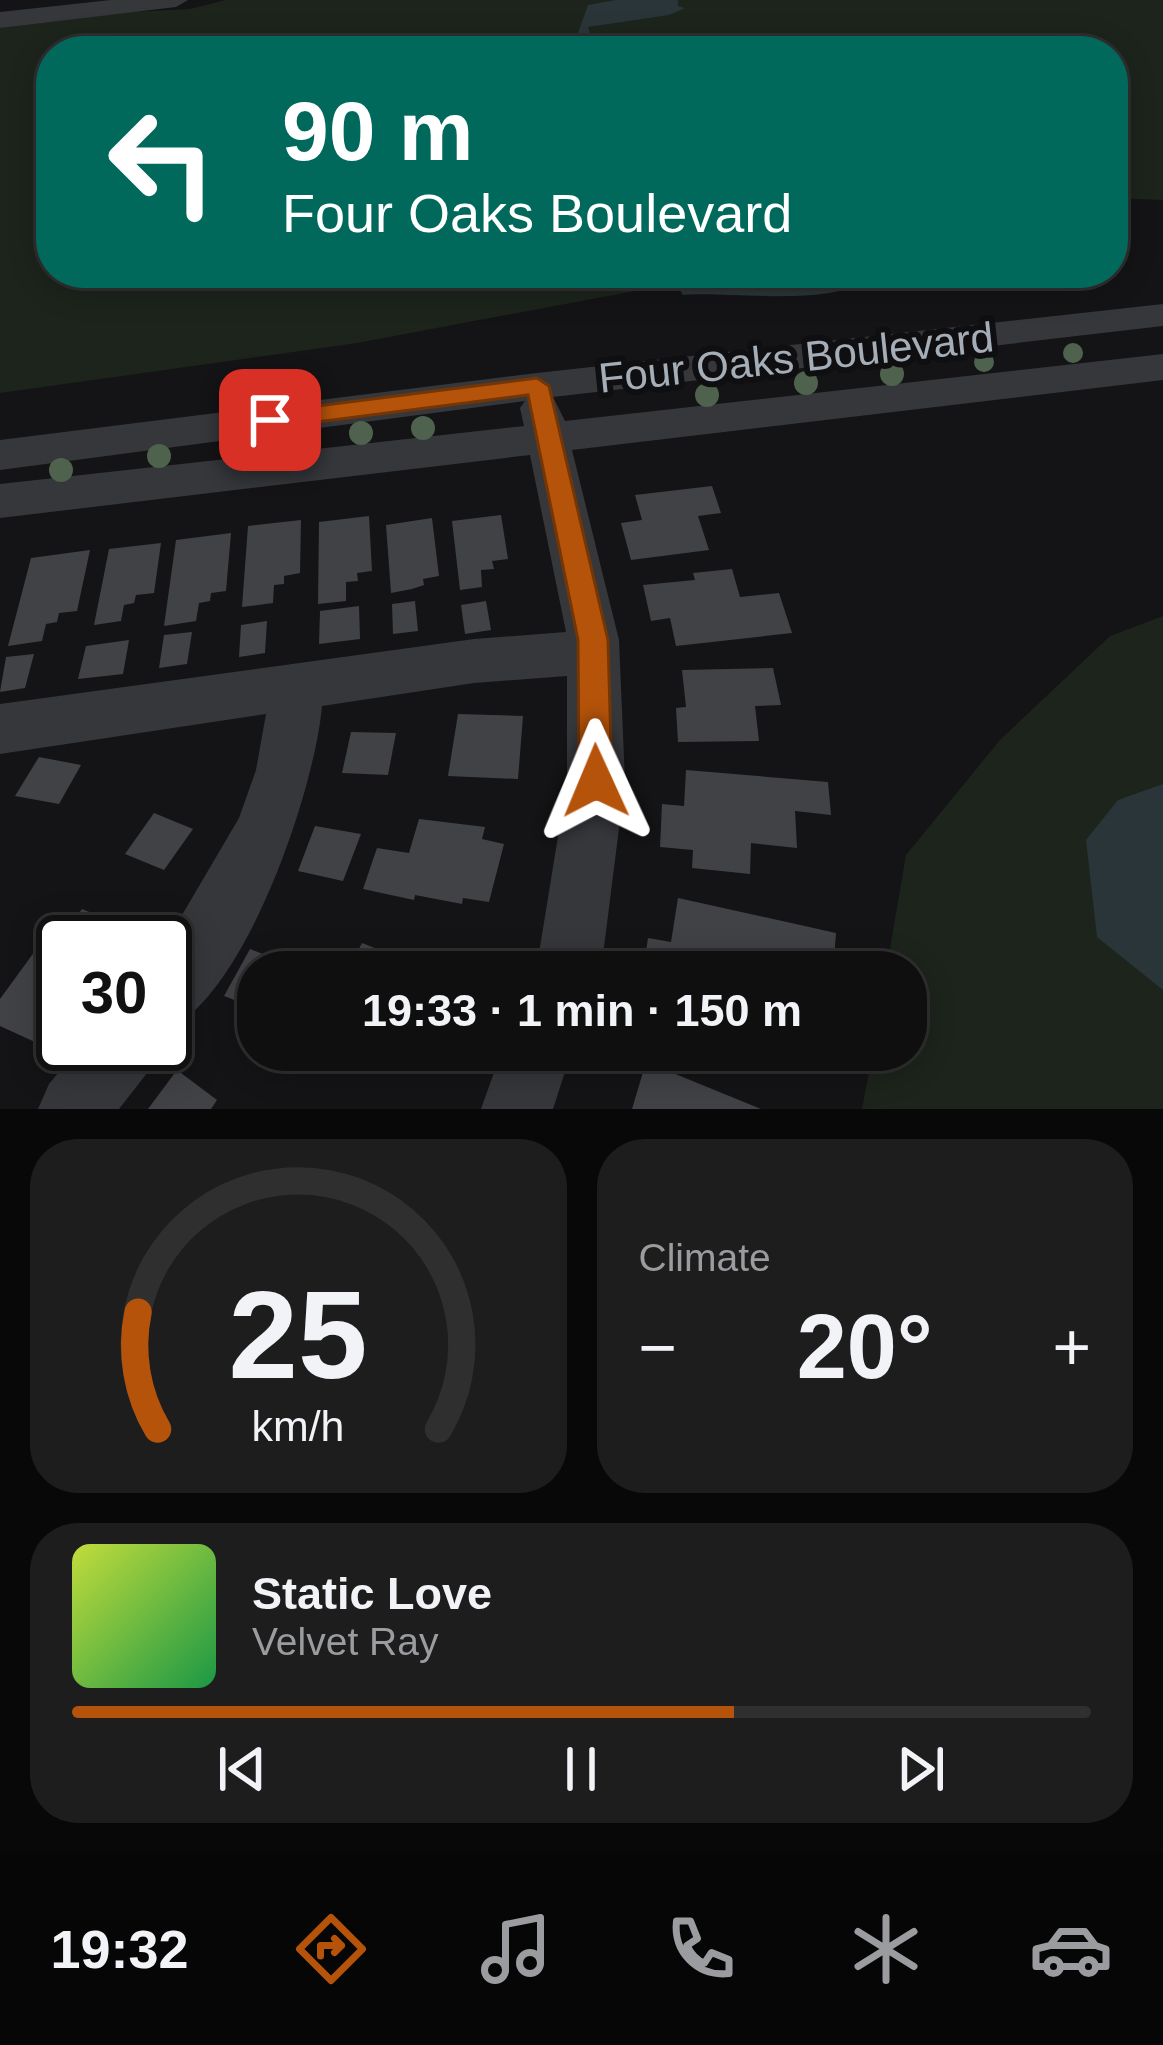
<!DOCTYPE html>
<html lang="en">
<head>
<meta charset="utf-8">
<style>
	:root { --surface:#0f0f10; --page:#1d1d1e; --text:#f1f3f6; --muted:#9b9c9f; --line:#2f2f30; --accent:#b45309 }
	body { margin:0; font-family:Helvetica,sans-serif; background:var(--page); color:var(--text); height:100vh; display:flex; flex-direction:column; font-size:45px; white-space:nowrap }
	* { box-sizing:border-box; margin:0 }
	p { font-size:39px; color:var(--muted) }
	.icon { flex:none; width:66px; height:66px; fill:none; stroke:currentColor; stroke-width:2; stroke-linecap:round; stroke-linejoin:round }
	.map { position:relative; height:1109px; overflow:hidden }
	.details { display:flex; flex-direction:column; gap:30px; padding:30px; background:#080809; flex:1 }
	.details>* { flex:none }
	.banner { position:absolute; left:36px; top:36px; width:1092px; height:252px; border-radius:48px; box-shadow:0 6px 30px #0003,0 0 0 3px var(--line); background:#00695c; color:#fff; overflow:hidden }
	.speed { position:absolute; left:36px; top:915px; display:flex; gap:24px; font-size:60px; font-weight:700; text-align:center }
	.speed>* { display:grid; place-content:center; width:156px; height:156px; border-radius:50%; background:var(--surface); box-shadow:0 6px 30px #0003,0 0 0 3px var(--line); line-height:1 }
	.speed .limit { border:6px solid #111; border-radius:18px; background:#fff; color:#111 }
	.pin { position:absolute; display:grid; place-items:center; width:102px; height:102px; color:#fff; margin:-51px; border-radius:24px; box-shadow:0 6px 18px #0006 }
	.me { position:absolute; width:132px; margin:-66px; rotate:359deg; stroke-linejoin:round; filter:drop-shadow(0 0 9px #0008) }
	.turn { display:flex; align-items:center; gap:42px; height:252px; padding:0 48px; font-size:54px }
	.turn .icon { width:156px; height:156px; stroke-width:2.5 }
	.turn b { display:block; font-size:84px; line-height:102px }
	.big { font-size:90px; font-weight:800; line-height:1.1 }
	.details .card { flex:1; display:flex; flex-direction:column; justify-content:center; gap:18px; min-width:0; padding:0 42px; border-radius:48px; background:var(--page) }
	.details .dial { align-items:center; gap:0 }
	.dial svg { height:312px; overflow:visible; fill:none; stroke:var(--line); stroke-width:7; stroke-linecap:round; text-anchor:middle }
	.dial text { fill:var(--text); stroke:none }
	.song { display:flex; align-items:center; gap:36px }
	.cover { width:144px; height:144px; border-radius:18px; background:linear-gradient(135deg,hsl(70 70% 55%),hsl(140 70% 35%)) }
	.played { height:12px; border-radius:6px; background:linear-gradient(90deg,var(--accent) 65%,var(--line) 65%) }
	.keys { display:flex; justify-content:space-around; direction:ltr }
	.heat { display:flex; justify-content:space-between; align-items:center; font-size:66px; direction:ltr }
	.details .tiles { flex:1; display:grid; gap:30px; grid-template-columns:1fr 1fr }
	.card:last-child { grid-column:span 2 }
	.trip { position:absolute; left:237px; top:951px; width:690px; height:120px; border-radius:48px; background:var(--surface); box-shadow:0 6px 30px #0003,0 0 0 3px var(--line); font-weight:800; line-height:120px; text-align:center }
	.tab-bar { display:flex; height:192px; justify-content:space-around; align-items:center; background:#060606; color:var(--muted) }
	.tab-bar .icon { width:84px; height:84px }
	.tab-bar .active { color:var(--accent) }
	.tab-bar b { font-size:54px; color:var(--text) }
	.map>svg:first-child { display:block }
	.green { fill:#1c241c }
	.water { fill:#2a353a }
	.building { fill:#404246 }
	.lines { fill:none; stroke-linecap:round; stroke-linejoin:round }
	.minor { fill:#35373b; fill-rule:evenodd }
	.tree { fill:#4e624e }
	.route { fill:#b45309; stroke:#753606; stroke-width:3 }
	.labels { text-anchor:middle; stroke-width:12; stroke-linejoin:round; paint-order:stroke }
	.street-label { font-size:42px; fill:#a5adb7; stroke:#0f0f11 }
</style>
</head>
<body>
<div class="map">
<svg width="1163" height="1109" viewBox="0 0 1163 1109">
	<rect width="100%" height="100%" fill="#141416"/>
	<g class="green">
		<path d="M226 0H1163V200L1113 198V51H51V273H731L357 343 0 393V28L90 14 190 9Z"/>
		<path d="M1163 616V1109H862L873 1050H906V972H886L906 855 1000 740 1110 636Z"/>
	</g>
	<g class="water">
		<path d="M616 0H678V6L685 8 669 15 588 27 590 34 577 36 588 5Z"/>
		<path d="M688 273H860L862 280C834 307 725 291 683 295L678 287Z"/>
		<path d="M1163 784V990L1097 937 1086 840 1118 800Z"/>
	</g>
	<g class="building">
		<path d="M712 486 721 513 698 516 709 550 631 560 621 523 642 520 635 495Z"/>
		<path d="M501 515 508 559 492 561 494 569 481 570 482 587 460 590 452 521Z"/>
		<path d="M369 516 372 571 357 573 358 581 346 582V601L318 604 319 522Z"/>
		<path d="M432 518 439 576 423 579 424 585 412 589 391 593 386 525Z"/>
		<path d="M301 520 300 573 284 576V584L274 585 273 603 242 607 248 526Z"/>
		<path d="M231 533 226 591 211 593 210 601 199 603 196 621 164 626 176 540Z"/>
		<path d="M161 543 154 593 136 595 134 603 124 605 121 621 94 625 109 549Z"/>
		<path d="M90 550 77 611 59 613 57 622 46 624 42 641 8 646 31 558Z"/>
		<path d="M732 569 740 597 779 593 792 633 676 646 670 618 651 621 643 585 695 580 693 573Z"/>
		<path d="M415 601 418 631 393 634 392 604Z"/>
		<path d="M486 601 491 630 465 634 461 605Z"/>
		<path d="M359 606 360 639 319 644 320 611Z"/>
		<path d="M267 621 265 653 239 657 241 625Z"/>
		<path d="M192 632 187 664 159 668 164 635Z"/>
		<path d="M129 640 123 674 78 679 86 646Z"/>
		<path d="M34 654 25 688 0 692 6 657Z"/>
		<path d="M773 668 781 705 755 706 759 741 678 742 676 708 686 707 682 670Z"/>
		<path d="M458 714 523 716 518 779 448 776Z"/>
		<path d="M351 732 396 733 388 775 342 773Z"/>
		<path d="M39 757 81 765 59 804 15 796Z"/>
		<path d="M686 770 828 782 831 815 795 811 797 848 751 843 750 874 692 868 693 850 660 847 662 804 684 806Z"/>
		<path d="M154 813 193 829 164 870 125 854Z"/>
		<path d="M419 819 485 827 482 839 504 844 489 902 463 898 462 904 415 895 414 900 363 889 377 848 409 853Z"/>
		<path d="M315 826 361 834 343 881 298 871Z"/>
		<path d="M678 898 836 933 833 972 793 965 792 972H643L648 938 671 942Z"/>
		<path d="M82 909 128 928 118 942H63V1021L60 1025 52 1022 37 1043 0 1026V999L59 918 73 922Z"/>
		<path d="M362 943 436 972H347Z"/>
		<path d="M250 949 293 966 290 972H258V1009L224 996Z"/>
		<path d="M350 1050H431L426 1061 408 1054 401 1071Z"/>
		<path d="M646 1062 761 1109H632Z"/>
		<path d="M177 1070 217 1100 211 1109H148Z"/>
	</g>
	<g class="lines">
		<g class="minor">
			<path d="M111 0H188L176 7 0 28V12Z"/>
			<path d="M1163 304V326L553 397 565 421 1163 354V380L572 450 619 640 625 781 604 947 596 972H530L540 947 567 781V676L474 683 322 706C315 789 245 998 165 1031V944L239 818 256 770 266 714 0 754V704L474 639 566 632 530 455 0 518V484L524 426 520 408 525 401 0 470V440L537 373Z"/>
			<path d="M82 1044H161L151 1068 119 1109H38L49 1084Z"/>
			<path d="M502 1050H572L553 1109H481Z"/>
		</g>
	</g>
	<g class="tree">
		<circle cx="1073" cy="353" r="10"/>
		<circle cx="984" cy="362" r="10"/>
		<circle cx="892" cy="374" r="12"/>
		<circle cx="806" cy="383" r="12"/>
		<circle cx="707" cy="395" r="12"/>
		<circle cx="423" cy="428" r="12"/>
		<circle cx="361" cy="433" r="12"/>
		<circle cx="266" cy="445" r="12"/>
		<circle cx="159" cy="456" r="12"/>
		<circle cx="61" cy="470" r="12"/>
	</g>
	<path class="route" d="M537 378 549 386 608 640 612 781 607 792 596 796 584 792 579 781 578 640 528 395 270 428 258 420 270 412Z"/>
	<g class="labels">
		<g class="street-label">
			<text transform="translate(796 357) rotate(-6)" y="15">Four Oaks Boulevard</text>
		</g>
	</g>
</svg>
<div class="speed"><div class="limit">30</div></div>
<div class="pin" style="left:270px;top:420px;background:#d93025"><svg class="icon" aria-label="arrive" viewBox="0 0 24 24"><path d="M6 21V4h12l-3 4 3 4H6"/></svg></div>
<svg class="me" style="left:596px;top:781px" viewBox="-20 -20 40 40"><path d="M0-17L14 15 0 8-14 15z" fill="#b45309" stroke="#fff" stroke-width="4"/></svg>
<div class="trip">19:33 · 1 min · 150 m</div>
<div class="banner">
<div class="turn"><svg class="icon" aria-label="left" viewBox="0 0 24 24"><path d="M17 20v-9H6M10 6l-5 5 5 5"/></svg><div><b>90 m</b>Four Oaks Boulevard</div></div>
</div>
</div>
<section class="details">
<div class="tiles">
<div class="card dial"><svg viewBox="0 0 100 80">
<path d="M14 69A42 42 0 1 1 86 69"/>
<path d="M14 69A42 42 0 0 1 9 39" stroke="#b45309"/>
<text x="50" y="56" font-size="32" font-weight="700">25</text>
<text x="50" y="72" font-size="11">km/h</text>
</svg></div>
<div class="card"><p>Climate</p>
<div class="heat"><a>−</a><b class="big">20°</b><a>+</a></div>
</div>
<div class="card">
<div class="song"><i class="cover"></i><div><b>Static Love</b><p>Velvet Ray</p></div></div>
<div class="played"></div>
<div class="keys"><svg class="icon" aria-label="previous" viewBox="0 0 24 24"><path d="M18 5L8 12l10 7zM5 5v14"/></svg><svg class="icon" aria-label="pause" viewBox="0 0 24 24"><path d="M8 5v14M16 5v14"/></svg><svg class="icon" aria-label="next" viewBox="0 0 24 24"><path d="M6 5l10 7-10 7zM19 5v14"/></svg></div>
</div>
</div>
</section>
<nav class="tab-bar">
<b>19:32</b>
<svg class="icon active" aria-label="directions" viewBox="0 0 24 24"><path d="M12 3l9 9-9 9-9-9zM9 14v-3h6M13 9l2 2-2 2"/></svg>
<svg class="icon" aria-label="music" viewBox="0 0 24 24"><path d="M9 18V5l10-2v13"/><circle cx="6" cy="18" r="3"/><circle cx="16" cy="16" r="3"/></svg>
<svg class="icon" aria-label="phone" viewBox="0 0 24 24"><path d="M5 4h4l2 5-3 2q2 4 5 5l2-3 5 2v4C11 20 4 13 5 4z"/></svg>
<svg class="icon" aria-label="climate" viewBox="0 0 24 24"><path d="M12 3v18M4 7l16 10M4 17L20 7"/></svg>
<svg class="icon" aria-label="car" viewBox="0 0 24 24"><path d="M5 17H2v-5l4-1 3-4h7l3 4 3 1v5h-3M9 17h6M6 11h13"/><circle cx="7" cy="17" r="2"/><circle cx="17" cy="17" r="2"/></svg>
</nav>
</body>
</html>
